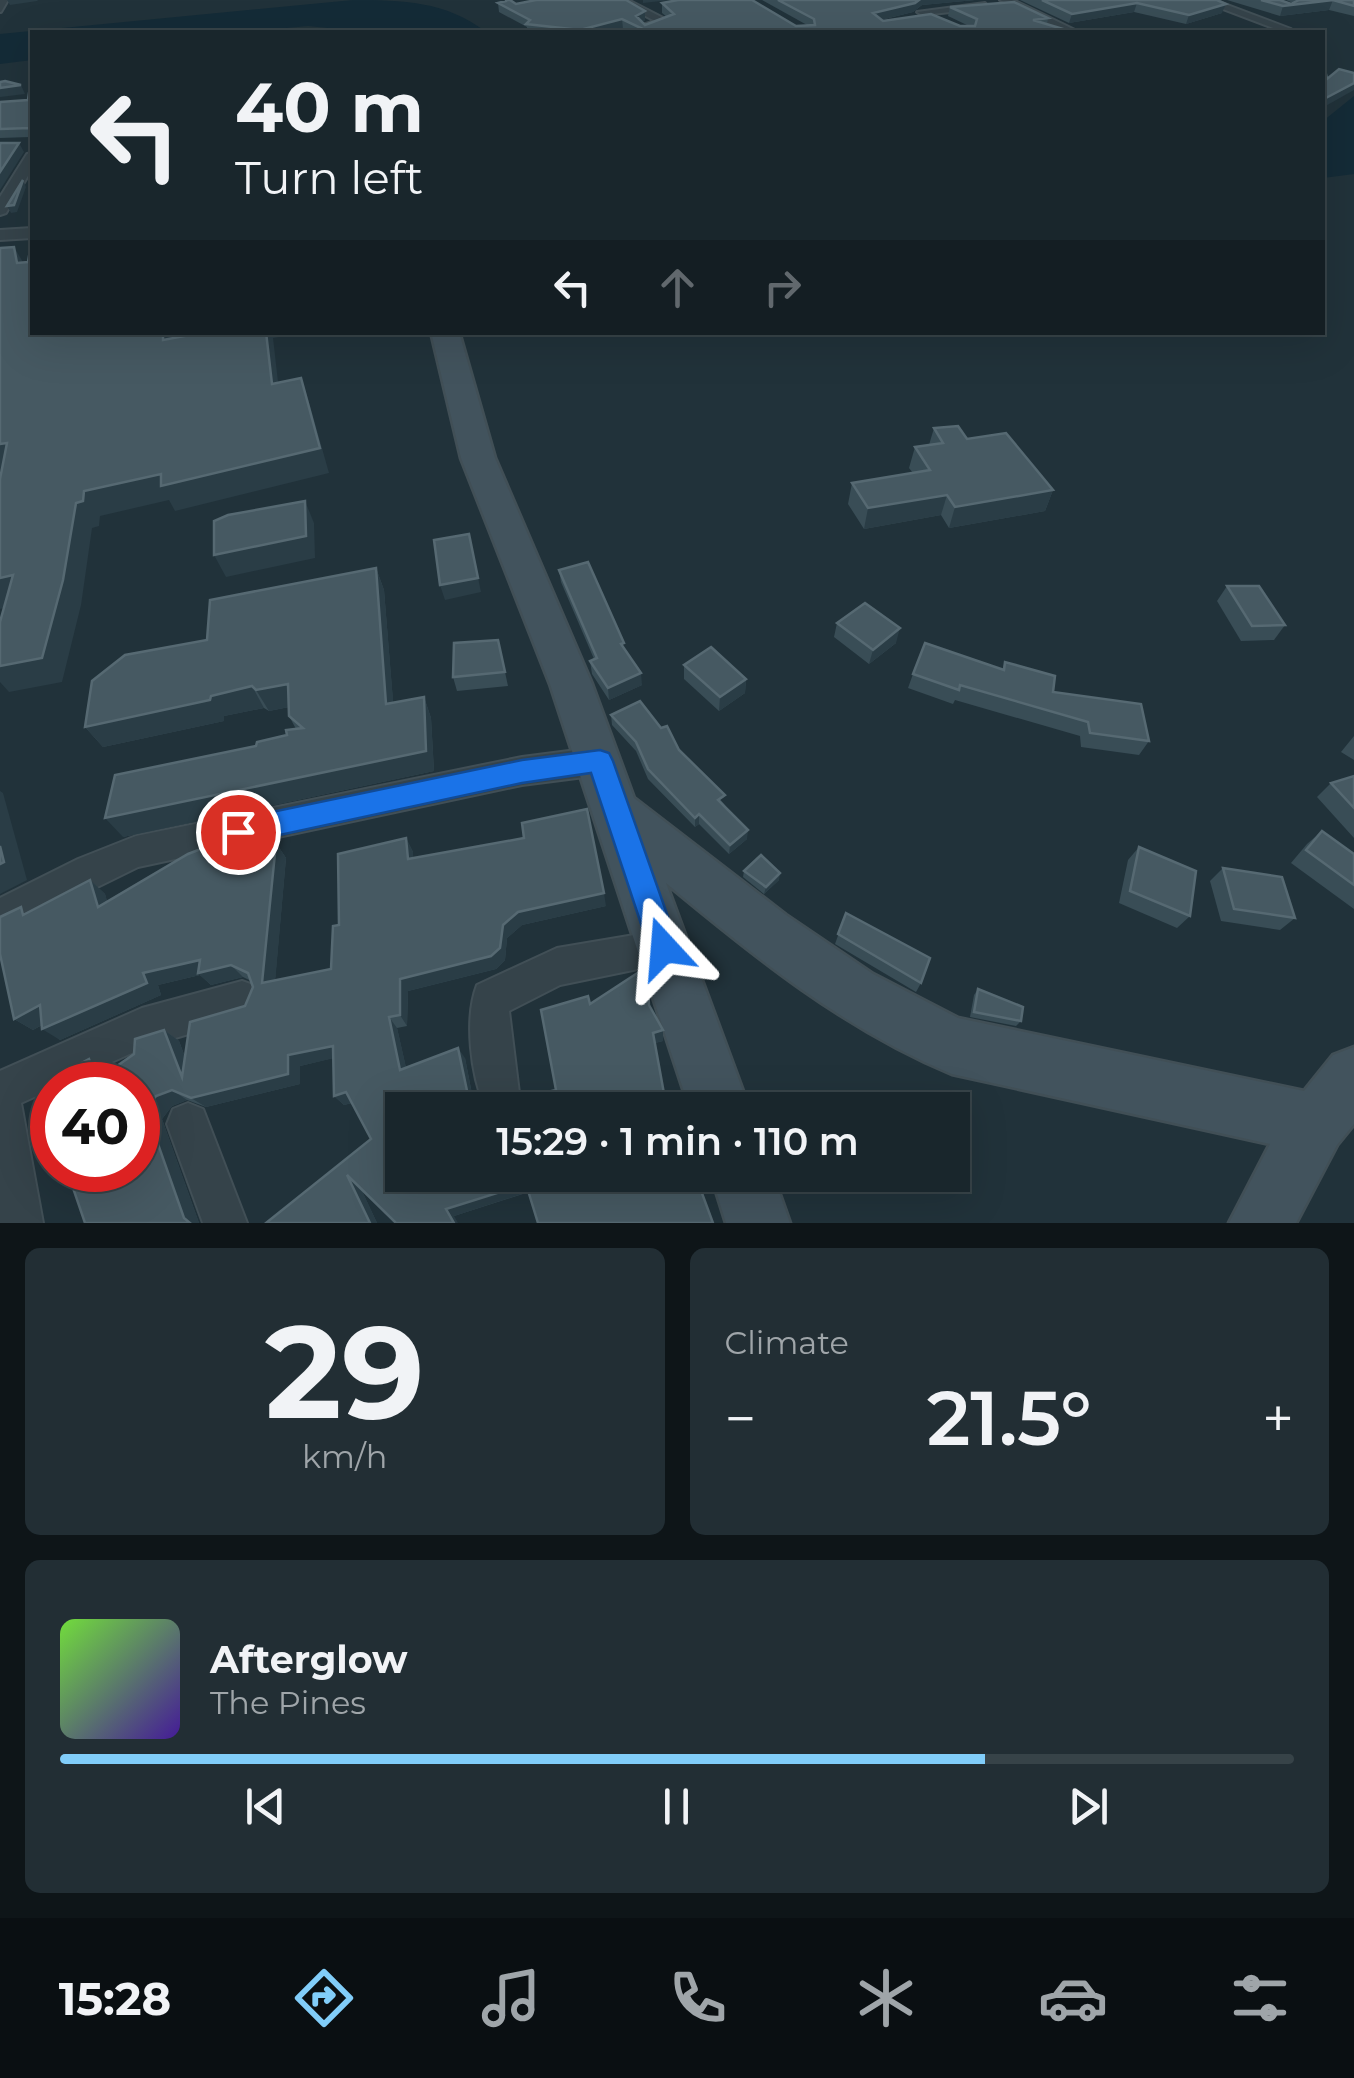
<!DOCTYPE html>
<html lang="en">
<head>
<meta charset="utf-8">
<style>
	:root { --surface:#19262c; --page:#222e34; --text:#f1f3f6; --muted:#9fa5a9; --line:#374348; --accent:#81cdf9 }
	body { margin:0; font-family:Montserrat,sans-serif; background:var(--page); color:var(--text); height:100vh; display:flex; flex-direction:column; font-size:38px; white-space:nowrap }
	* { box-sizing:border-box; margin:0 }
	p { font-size:32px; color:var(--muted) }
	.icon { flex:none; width:55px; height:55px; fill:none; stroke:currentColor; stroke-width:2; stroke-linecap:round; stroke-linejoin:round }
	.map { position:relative; height:1223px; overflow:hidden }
	.drawer { display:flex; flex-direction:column; gap:25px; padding:25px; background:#0e1518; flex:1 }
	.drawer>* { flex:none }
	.banner { position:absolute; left:30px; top:30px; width:1295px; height:305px; border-radius:0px; box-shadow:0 10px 40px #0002,0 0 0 2px var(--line); background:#19262c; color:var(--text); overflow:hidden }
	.speed { position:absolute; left:30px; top:1062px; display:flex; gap:20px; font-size:50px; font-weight:700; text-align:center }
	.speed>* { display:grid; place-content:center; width:130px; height:130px; border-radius:50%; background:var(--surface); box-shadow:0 10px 40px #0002,0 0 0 2px var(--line); line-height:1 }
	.speed .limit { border:15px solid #d22; background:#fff; color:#111 }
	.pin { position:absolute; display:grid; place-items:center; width:85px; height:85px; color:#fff; margin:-42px; border:5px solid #fff; border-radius:50%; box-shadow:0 2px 10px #0007 }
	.me { position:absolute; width:110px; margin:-55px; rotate:341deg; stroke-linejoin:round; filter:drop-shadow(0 0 8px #0008) }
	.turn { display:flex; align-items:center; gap:35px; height:210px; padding:0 40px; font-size:45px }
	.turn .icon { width:130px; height:130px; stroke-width:2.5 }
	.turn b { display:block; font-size:70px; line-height:85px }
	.lanes { display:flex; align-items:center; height:95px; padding:0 40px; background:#0003; justify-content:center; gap:50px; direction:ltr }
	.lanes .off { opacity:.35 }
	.big { font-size:75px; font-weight:600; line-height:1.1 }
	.drawer .tile { flex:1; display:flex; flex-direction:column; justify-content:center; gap:15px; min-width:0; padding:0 35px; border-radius:15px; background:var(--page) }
	.drawer .dial { align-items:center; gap:0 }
	.dial b { font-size:130px; line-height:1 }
	.song { display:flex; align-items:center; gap:30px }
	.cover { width:120px; height:120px; border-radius:15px; background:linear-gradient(135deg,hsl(100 70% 55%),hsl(260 70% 35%)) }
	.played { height:10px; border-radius:5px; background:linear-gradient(90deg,var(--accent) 75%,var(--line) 75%) }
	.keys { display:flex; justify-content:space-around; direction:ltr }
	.heat { display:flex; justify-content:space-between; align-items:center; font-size:55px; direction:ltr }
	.drawer .tiles { flex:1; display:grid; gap:25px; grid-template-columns:1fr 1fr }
	.tile:last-child { grid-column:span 2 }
	.trip { position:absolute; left:385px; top:1092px; width:585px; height:100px; border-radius:0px; background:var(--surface); box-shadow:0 10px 40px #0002,0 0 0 2px var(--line); font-weight:600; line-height:100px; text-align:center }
	.tabs { display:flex; height:160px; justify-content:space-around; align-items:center; background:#0a0f12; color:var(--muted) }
	.tabs .icon { width:70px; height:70px }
	.tabs .on { color:var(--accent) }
	.tabs b { font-size:45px; color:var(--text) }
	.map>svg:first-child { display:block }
	.water { fill:#142b37 }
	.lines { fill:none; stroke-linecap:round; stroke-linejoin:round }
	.street-casing { stroke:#414f56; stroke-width:4 }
	.secondary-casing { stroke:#414f56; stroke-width:5 }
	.street { fill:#35434a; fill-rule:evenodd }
	.secondary { fill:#42535d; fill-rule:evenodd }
	.wall { fill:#394d56 }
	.shaded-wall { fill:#2a3d46 }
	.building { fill:#465962; stroke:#566972; stroke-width:2.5 }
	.route { fill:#1a73e8; stroke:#114b97; stroke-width:2.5 }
</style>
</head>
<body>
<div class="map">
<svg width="1354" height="1223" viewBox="0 0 1354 1223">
	<rect width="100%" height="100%" fill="#21323a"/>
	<g class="water">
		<path d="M353 0C402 0 446 1 486 32H367L308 26 244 32H32V60L0 64V34Z"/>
		<path d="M1354 96V174L1323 178V121Z"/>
	</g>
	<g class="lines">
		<g class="street-casing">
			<g id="street">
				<path d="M0 0H8L1 12H0Z"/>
				<path d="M615 0H628L671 22 640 30V26L655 21Z"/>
				<path d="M1000 0H1013L1079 32H1065Z"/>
				<path d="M1199 0H1214L1291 29 1281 31Z"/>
				<path d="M985 3 989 8 922 15 917 12Z"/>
				<path d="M32 153V169L6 213 0 215V197L27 154Z"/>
				<path d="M32 228V238L0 240V230Z"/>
				<path d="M600 747 611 751 616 761 611 771 600 775 522 785 138 867 0 935V898L78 859 136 836 522 757Z"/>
				<path d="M664 930 677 935 682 948 677 961 560 985 509 1011 519 1093 513 1107H485C471 1075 464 1019 477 985L557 948Z"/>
				<path d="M242 981 256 986 261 1000 256 1014 145 1047 61 1085H52V1089L21 1103 43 1223H0V1071L142 1008Z"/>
				<path d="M188 1103 203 1109 247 1223H203L167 1124 173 1109Z"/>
			</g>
		</g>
		<g class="secondary-casing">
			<g id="secondary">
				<path d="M431 332H459L495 458 592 684 634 798 786 915 873 974 958 1018 1304 1091 1333 1055 1354 1047V1124L1337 1145 1296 1223H1229L1270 1144 952 1074C844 1029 755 957 666 883L750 1110H690L550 684 461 458Z"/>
				<path d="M711 1175H773L790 1223H726Z"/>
			</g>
		</g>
		<use href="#street" class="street"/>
		<use href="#secondary" class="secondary"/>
	</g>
	<g class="wall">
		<path d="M762 0H975L922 5 913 12 881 20 883 21 969 26 948 16 950 7 1048 18 1047 25 1073 32H630L623 29 608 32H527V27L499 12 498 3 513 2 516 4 645 11V20L642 22 645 25 667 17 662 13V3L796 26 807 25Z"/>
		<path d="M1020 0H1217L1222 13 1186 24 1134 12 1069 23Z"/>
		<path d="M1227 0H1280L1291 4 1293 3 1286 0H1354V16L1329 10 1280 16Z"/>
		<path d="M32 85V152L30 137 0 138V102L28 100Z"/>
		<path d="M934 428 967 439 1053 490 1045 511 949 528 941 515 864 529 848 504 852 483 913 473 909 468 915 447 929 445Z"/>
		<path d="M376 568 384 590 393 702 424 697 431 718 434 771 123 837 256 746 287 735 296 729 289 716V707L269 711 264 708 224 716V721L103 747 85 727 207 640Z"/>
		<path d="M559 570 624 648 642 685 609 700 592 674 590 661 594 659 561 582Z"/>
		<path d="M1227 586 1285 625 1274 640 1241 641 1217 601Z"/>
		<path d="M837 623 896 643 869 664 834 637Z"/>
		<path d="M498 640 508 686 457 691 453 677Z"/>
		<path d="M1005 662 1053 692 1149 741 1139 755 1081 747 1080 736 955 700 953 704 908 688 913 674 1002 670Z"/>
		<path d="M684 665 746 679 745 693 719 711 684 679Z"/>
		<path d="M611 715 679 750 724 804 747 839 729 854 699 824 695 827 648 779 636 751 612 725Z"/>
		<path d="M1354 736V760L1341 752Z"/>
		<path d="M1354 776V838L1317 797 1331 783Z"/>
		<path d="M1322 831 1354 854V909L1291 863 1307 844Z"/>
		<path d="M406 838 413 852V858L606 906 522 925 507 938 505 960 496 969 408 991 407 1026 397 1028 406 1068 465 1058 474 1104 508 1101 556 1090 590 1004 649 1005 663 1041 655 1043 667 1110H402L666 1190 713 1223 529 1192 454 1216 360 1187 377 1223H266L371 1139 352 1103 344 1105 334 1096 333 1058 300 1066V1084L206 1107 187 1100 172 1106 162 1119 199 1223H85L89 1172 63 1085 106 1069 107 1073 164 1030 179 1041 185 1057 245 1006 253 987 251 981 243 977 211 985 200 975 158 985 161 995 60 1040 42 1025 33 1030 14 1019 28 912 90 880 105 894 107 902 211 845 219 854 276 843 286 858 275 980 331 969 339 925Z"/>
		<path d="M1139 847 1190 916 1177 928 1119 903 1128 860Z"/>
		<path d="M1223 868 1295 918 1280 930 1221 921 1210 881Z"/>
		<path d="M744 871 779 880 764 894 743 877Z"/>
		<path d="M846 913 921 983 916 992 835 944Z"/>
		<path d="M978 989 1021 1021 1016 1026 970 1017 974 995Z"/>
	</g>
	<g class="shaded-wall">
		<path d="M7 0H38L37 1 10 5Z"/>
		<path d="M643 0H670L643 3Z"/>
		<path d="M919 0H975L922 5 913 12 872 22 873 13Z"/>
		<path d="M1333 0 1329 10 1280 16 1283 6Z"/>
		<path d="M1137 3 1134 12 1069 23 1072 14Z"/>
		<path d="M1226 4 1222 13 1186 24 1189 15Z"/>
		<path d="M645 11V20L636 25V16Z"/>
		<path d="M622 19 623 29 608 32H580V30Z"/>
		<path d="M1354 83V90L1322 108V100Z"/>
		<path d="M21 85 25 94 0 97V88Z"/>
		<path d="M19 143 24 152 0 190V172Z"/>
		<path d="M23 180 26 187 17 212 11 213 7 206Z"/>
		<path d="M14 247 27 269 17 263Z"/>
		<path d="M163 332H173L174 364 163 340Z"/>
		<path d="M266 332H296L297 334 273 338 281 408 272 384Z"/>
		<path d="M301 378 309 402 329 473 175 511 169 500 100 516 99 526 92 528 81 605 62 682 9 692 0 682V666L76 503 84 491Z"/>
		<path d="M7 443 24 468 0 472V444Z"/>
		<path d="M1053 490 1045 511 949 528 955 507Z"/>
		<path d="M947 495 941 515 864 529 868 508Z"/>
		<path d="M305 501 314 523 315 558 226 577 214 555Z"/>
		<path d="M469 534 481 592 445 600 440 585Z"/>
		<path d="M376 568 384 590 395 724 386 704Z"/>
		<path d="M13 575 33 600 0 609V578Z"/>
		<path d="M900 628 896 643 869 664 873 650Z"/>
		<path d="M641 673 642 685 609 700 608 688Z"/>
		<path d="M746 679 745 693 719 711 720 697Z"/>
		<path d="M288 684 299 705 269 711 256 690Z"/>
		<path d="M252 686 264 708 224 716V721L103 747 85 727Z"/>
		<path d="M424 697 431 718 434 771 123 837 105 818Z"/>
		<path d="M0 791 3 793 27 880 0 894Z"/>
		<path d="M699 814V824L695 827V818Z"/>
		<path d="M748 830 747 839 729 854 730 845Z"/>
		<path d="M406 838 413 852 414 873 408 859Z"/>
		<path d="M276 843 286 858 274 995 262 983Z"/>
		<path d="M211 845 223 859 208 856Z"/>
		<path d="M780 873 779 880 764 894 766 887Z"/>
		<path d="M90 880 105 894 113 920 98 907Z"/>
		<path d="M604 893 606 906 522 925 507 938 505 960 496 969 408 991 407 1026 400 1015V979L503 925 518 912Z"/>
		<path d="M200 960 231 965 243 977 211 985 200 975 158 985 161 995 60 1040 42 1029 143 973Z"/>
		<path d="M40 1005 57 1016 33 1030 14 1019Z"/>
		<path d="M389 1017 397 1028 409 1080 400 1070Z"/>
		<path d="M164 1030 179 1041 196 1087 182 1077Z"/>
		<path d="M663 1030V1041L654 1043 653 1033Z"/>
		<path d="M333 1046 343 1056 300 1066V1084L206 1107 191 1098 288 1055Z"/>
		<path d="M458 1048 465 1058 475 1110 470 1105Z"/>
		<path d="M89 1059 106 1069 112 1085 97 1080Z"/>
		<path d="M172 1090 187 1100 172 1106 162 1119 199 1223H190L184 1218 146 1110 156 1096Z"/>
		<path d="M346 1092 356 1102 344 1105 334 1096Z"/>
		<path d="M347 1175 358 1182 377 1223H370Z"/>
		<path d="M526 1184 531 1191 454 1216 458 1223H454L446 1209Z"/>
	</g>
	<g class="building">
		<path d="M506 0H510L516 4 536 0H626L645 11 636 16 645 25 674 14 662 3 678 0H752L796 26 815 25 814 19 778 0H919L915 3 873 13 883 21 931 14 960 26H975L977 19 950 7 1014 2 1048 18 1033 20 1073 32H649L622 19 580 30 526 24 530 20 498 3 506 1Z"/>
		<path d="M1042 0H1217L1226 4 1189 15 1137 3 1072 14Z"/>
		<path d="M1261 0H1280L1291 4 1299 0H1354V6L1333 0 1283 6Z"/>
		<path d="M1322 64 1324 65 1327 79 1339 69 1354 73V83L1322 100Z"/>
		<path d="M5 81 21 85 0 88V82Z"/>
		<path d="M32 85V145L31 149 30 128 0 129V102L28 100 30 86Z"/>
		<path d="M0 143H19L0 172Z"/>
		<path d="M23 180 14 205 7 206Z"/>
		<path d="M31 244H32V332H163V340L206 332H266L272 384 301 378 320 448 161 486V474L84 491 83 501 76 503 63 580 42 658 0 666V622L13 575 0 578V479L7 443 0 444V248L14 247 17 263 28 262Z"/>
		<path d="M958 426 967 439 1006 433 1053 490 955 507 947 495 868 508 852 483 930 470 915 447 943 443 934 428Z"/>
		<path d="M305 501 306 536 214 555V521L228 515Z"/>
		<path d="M469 534 478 578 440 585 434 540Z"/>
		<path d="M588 562 624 643 621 644 641 673 608 688 590 661 597 658 559 570Z"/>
		<path d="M376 568 386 704 424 697 426 751 105 818 115 775 256 746 257 742 287 735 286 730 303 728 289 716 288 684 256 690 252 686 211 696 210 700 85 727 92 681 125 655 207 640 210 600Z"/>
		<path d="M1227 586H1259L1285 625 1252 626Z"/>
		<path d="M865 603 900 628 873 650 837 623Z"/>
		<path d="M498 640 505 672 453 677 454 643Z"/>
		<path d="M925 643 1004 670 1005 662 1055 676 1053 692 1141 704 1149 741 1090 733 1088 722 960 685 959 690 913 674Z"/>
		<path d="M711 647 746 679 720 697 684 665Z"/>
		<path d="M640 701 661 728 667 726 679 750 725 795 718 800 748 830 730 845 699 814 695 818 648 769 636 742 611 715Z"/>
		<path d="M1354 776V808L1331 783Z"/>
		<path d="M587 809 604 893 518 912 503 925 500 948 491 956 400 979V1015L389 1017 400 1070 458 1048 470 1105 508 1101 556 1090 541 1010 588 996 590 1004 639 972 648 987 649 1005 663 1030 653 1033 667 1110H402V1175H662L666 1190 696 1177 713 1223H538L526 1184 446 1209 454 1223H396L347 1175 370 1223H266L371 1139 346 1092 334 1096 333 1046 288 1055V1074L191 1098 172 1090 156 1096 146 1110 184 1218 190 1223H85L72 1185 89 1172 88 1170H138V1085H63L59 1075 89 1059 97 1080 134 1054 135 1039 164 1030 182 1077 190 1022 245 1006 253 987 248 973 231 965 198 973 200 960 143 973 147 983 42 1029 40 1005 14 1019 0 954V917L21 907 23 915 90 880 98 907 188 854 211 845 208 856 276 843 262 983 331 969 333 926 339 925 338 854 406 838 408 859 524 838 522 823Z"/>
		<path d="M1322 831 1354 854V885L1306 850Z"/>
		<path d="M0 846 4 862 0 864Z"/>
		<path d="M1139 847 1196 871 1190 916 1130 891Z"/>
		<path d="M761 855 780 873 766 887 744 871Z"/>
		<path d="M1223 868 1282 877 1295 918 1234 909Z"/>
		<path d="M846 913 930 958 921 983 838 934Z"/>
		<path d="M978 989 1023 1007 1021 1021 974 1012Z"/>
	</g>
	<path class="route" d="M600 750 609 753 613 761 679 948 675 958 664 963 653 958 649 948 591 773 522 783 238 844 228 840 224 832 228 823 238 819 522 760Z"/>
</svg>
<div class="speed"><div class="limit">40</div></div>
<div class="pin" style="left:238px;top:832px;background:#d93025"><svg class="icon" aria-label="arrive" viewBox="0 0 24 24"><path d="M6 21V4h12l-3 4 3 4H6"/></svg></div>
<svg class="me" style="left:664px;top:948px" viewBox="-20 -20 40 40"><path d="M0-17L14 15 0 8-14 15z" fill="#1a73e8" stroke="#fff" stroke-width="4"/></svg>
<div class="trip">15:29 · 1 min · 110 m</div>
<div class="banner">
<div class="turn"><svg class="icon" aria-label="left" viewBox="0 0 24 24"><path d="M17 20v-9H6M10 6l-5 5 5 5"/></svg><div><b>40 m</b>Turn left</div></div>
<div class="lanes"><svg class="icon" aria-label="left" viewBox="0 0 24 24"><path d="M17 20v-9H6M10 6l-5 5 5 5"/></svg><svg class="icon off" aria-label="ahead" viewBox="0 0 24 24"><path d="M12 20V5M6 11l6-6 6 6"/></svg><svg class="icon off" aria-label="right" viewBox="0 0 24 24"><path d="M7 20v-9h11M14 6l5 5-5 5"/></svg></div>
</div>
</div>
<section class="drawer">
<div class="tiles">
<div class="tile dial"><b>29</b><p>km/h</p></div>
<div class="tile"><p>Climate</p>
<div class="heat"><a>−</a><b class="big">21.5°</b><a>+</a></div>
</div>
<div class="tile">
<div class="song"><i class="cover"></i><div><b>Afterglow</b><p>The Pines</p></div></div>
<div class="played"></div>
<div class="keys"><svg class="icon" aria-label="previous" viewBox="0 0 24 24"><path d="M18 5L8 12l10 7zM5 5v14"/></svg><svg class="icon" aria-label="pause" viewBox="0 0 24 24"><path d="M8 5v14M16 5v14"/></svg><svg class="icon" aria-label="next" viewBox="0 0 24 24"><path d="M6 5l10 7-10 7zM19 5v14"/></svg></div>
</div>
</div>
</section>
<nav class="tabs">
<b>15:28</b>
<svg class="icon on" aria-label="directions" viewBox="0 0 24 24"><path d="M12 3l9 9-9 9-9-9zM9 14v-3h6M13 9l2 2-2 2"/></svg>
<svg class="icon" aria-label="music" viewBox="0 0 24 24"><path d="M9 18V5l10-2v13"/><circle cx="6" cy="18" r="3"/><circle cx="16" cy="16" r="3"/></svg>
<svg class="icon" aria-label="phone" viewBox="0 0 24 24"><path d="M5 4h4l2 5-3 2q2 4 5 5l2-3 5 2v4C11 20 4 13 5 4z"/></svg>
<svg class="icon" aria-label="climate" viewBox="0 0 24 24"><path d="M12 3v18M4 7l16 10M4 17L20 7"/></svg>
<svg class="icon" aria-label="car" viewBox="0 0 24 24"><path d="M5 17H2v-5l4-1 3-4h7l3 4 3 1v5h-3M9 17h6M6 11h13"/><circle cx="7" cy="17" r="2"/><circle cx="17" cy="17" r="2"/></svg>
<svg class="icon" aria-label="filters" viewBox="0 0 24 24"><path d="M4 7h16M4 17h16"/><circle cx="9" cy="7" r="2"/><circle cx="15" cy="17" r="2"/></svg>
</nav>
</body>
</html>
